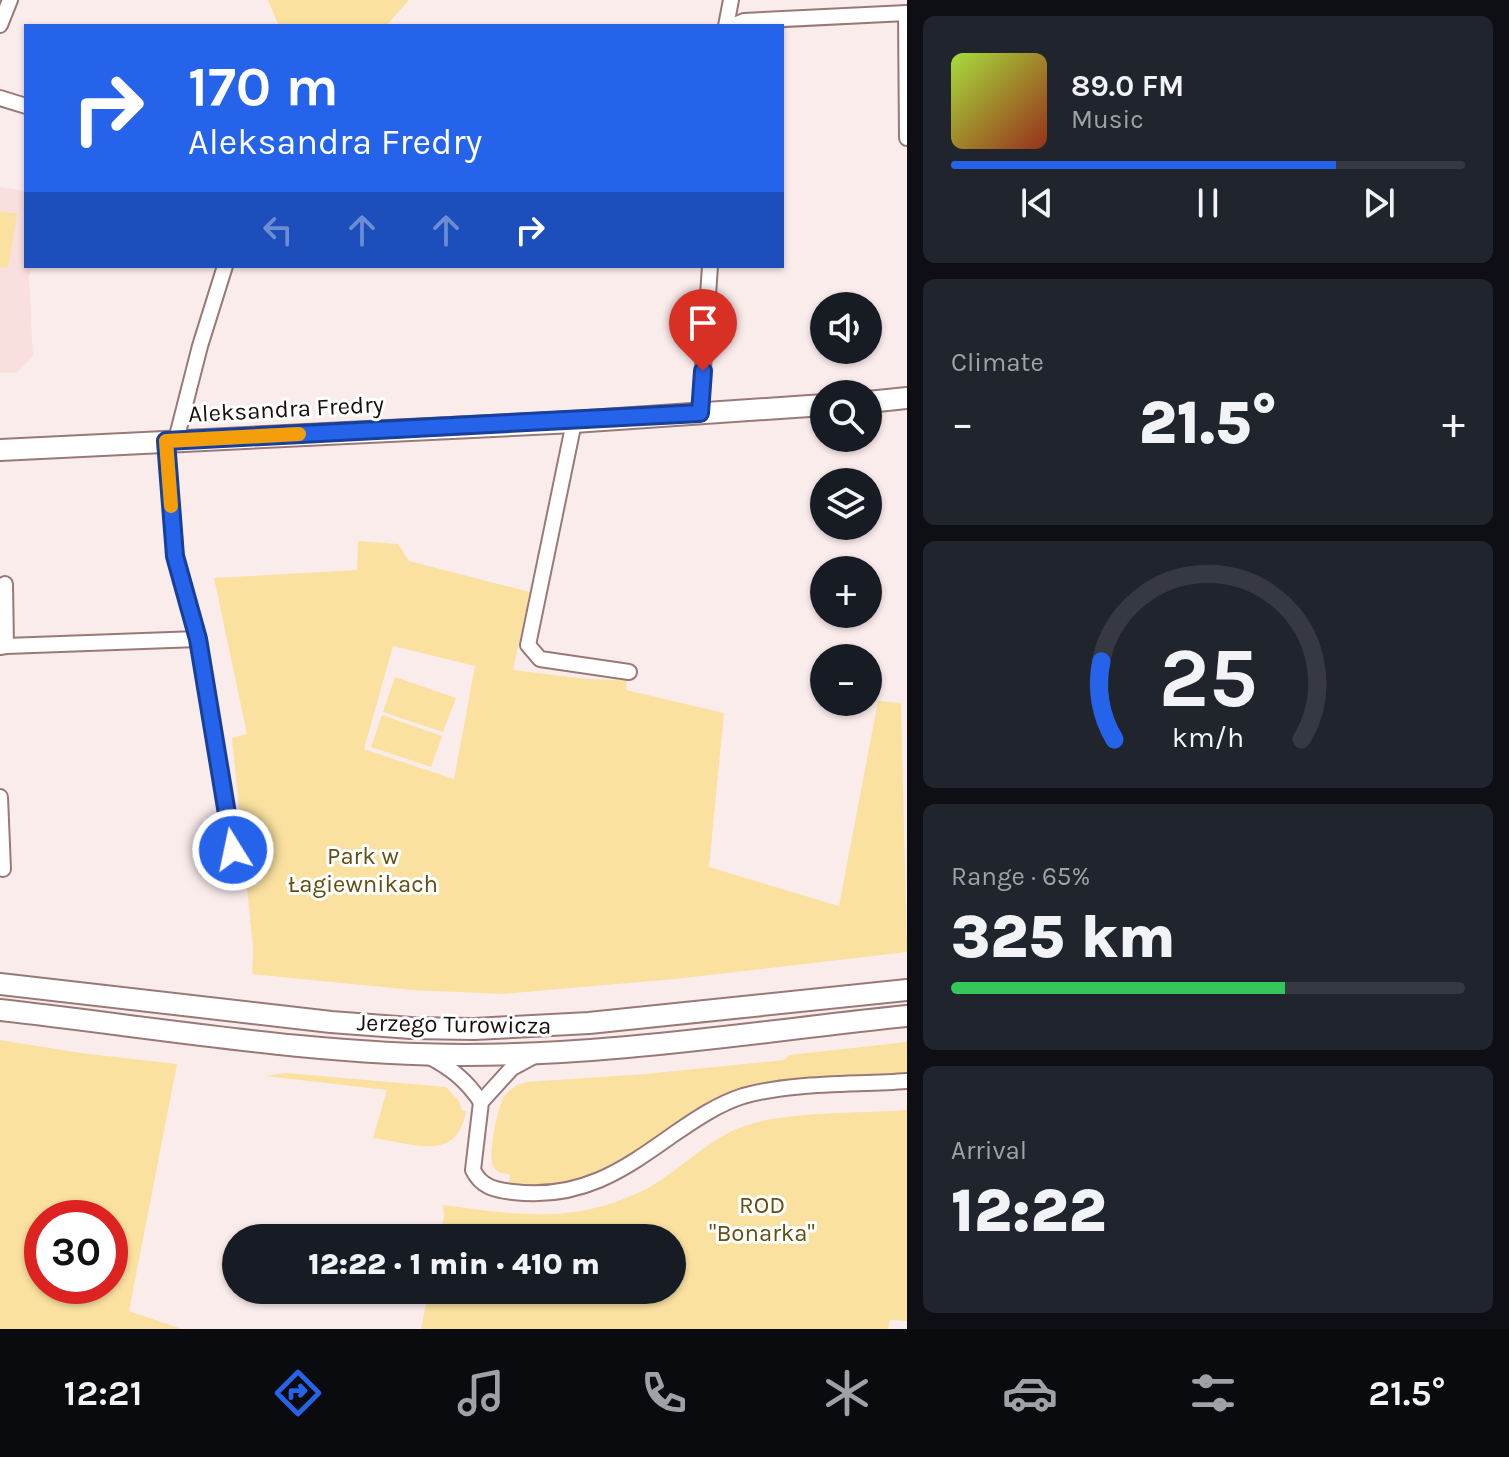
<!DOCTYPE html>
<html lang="en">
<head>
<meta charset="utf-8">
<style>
	:root { --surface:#171b24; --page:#20242c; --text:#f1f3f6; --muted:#9ea1a6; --line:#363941; --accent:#2563eb }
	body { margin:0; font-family:Karla,sans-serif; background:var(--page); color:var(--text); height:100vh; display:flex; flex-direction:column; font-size:30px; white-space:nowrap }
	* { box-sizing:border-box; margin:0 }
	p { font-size:26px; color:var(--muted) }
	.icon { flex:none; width:44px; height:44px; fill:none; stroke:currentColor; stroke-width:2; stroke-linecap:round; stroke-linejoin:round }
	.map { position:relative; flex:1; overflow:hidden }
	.side { display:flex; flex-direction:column; gap:16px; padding:16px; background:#0d0f14; width:602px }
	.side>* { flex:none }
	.top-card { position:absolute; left:24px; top:24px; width:760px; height:244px; border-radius:0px; box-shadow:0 2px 6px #0004; background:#2563eb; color:#fff; overflow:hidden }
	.tools { position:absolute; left:810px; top:292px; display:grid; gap:16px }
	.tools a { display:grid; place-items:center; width:72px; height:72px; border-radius:50%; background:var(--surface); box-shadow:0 2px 6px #0004; font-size:40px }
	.speed { position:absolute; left:24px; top:1200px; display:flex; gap:16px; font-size:40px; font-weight:700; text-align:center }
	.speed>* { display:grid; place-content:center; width:104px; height:104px; border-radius:50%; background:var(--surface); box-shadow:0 2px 6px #0004; line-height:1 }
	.speed .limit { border:12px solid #d22; background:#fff; color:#111 }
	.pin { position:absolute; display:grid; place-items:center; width:68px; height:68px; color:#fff; margin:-82px -34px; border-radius:50% 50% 50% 0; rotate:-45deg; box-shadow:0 0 8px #0007 }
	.pin .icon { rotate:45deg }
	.me { position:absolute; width:88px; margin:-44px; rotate:350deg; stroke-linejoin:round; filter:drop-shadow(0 0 6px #0008) }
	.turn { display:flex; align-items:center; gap:28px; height:168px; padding:0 32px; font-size:36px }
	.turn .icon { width:104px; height:104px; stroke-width:2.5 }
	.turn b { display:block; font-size:56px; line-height:68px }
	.lanes { display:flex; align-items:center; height:76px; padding:0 32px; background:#0003; justify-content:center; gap:40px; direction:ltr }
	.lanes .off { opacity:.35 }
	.big { font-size:60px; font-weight:800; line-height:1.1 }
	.side .widget { flex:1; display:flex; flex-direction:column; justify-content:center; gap:12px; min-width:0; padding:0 28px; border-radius:12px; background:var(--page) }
	.side .dial { align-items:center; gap:0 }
	.dial svg { height:208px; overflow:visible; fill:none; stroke:var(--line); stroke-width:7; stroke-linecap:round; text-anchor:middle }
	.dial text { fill:var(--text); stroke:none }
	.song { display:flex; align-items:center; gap:24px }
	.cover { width:96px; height:96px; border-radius:12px; background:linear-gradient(135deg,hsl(80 70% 55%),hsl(10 70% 35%)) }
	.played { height:8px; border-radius:4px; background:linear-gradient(90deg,var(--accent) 75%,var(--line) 75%) }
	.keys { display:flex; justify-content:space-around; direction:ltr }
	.heat { display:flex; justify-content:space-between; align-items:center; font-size:44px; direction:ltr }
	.charge { height:12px; border-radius:6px; background:linear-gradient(90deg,#34c759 65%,var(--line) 0) }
	.trip { position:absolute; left:222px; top:1224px; width:464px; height:80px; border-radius:40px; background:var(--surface); box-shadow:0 2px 6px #0004; font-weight:800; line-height:80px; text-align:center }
	.tab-bar { display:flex; height:128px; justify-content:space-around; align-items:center; background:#090b0e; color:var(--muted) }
	.tab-bar .icon { width:56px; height:56px }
	.tab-bar .active { color:var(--accent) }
	.tab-bar b { font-size:36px; color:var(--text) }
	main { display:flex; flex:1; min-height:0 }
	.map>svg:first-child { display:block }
	.built { fill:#f9dfde }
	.green { fill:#fae1a0; fill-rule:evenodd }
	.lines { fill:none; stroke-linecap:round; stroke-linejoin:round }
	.street-casing { stroke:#997978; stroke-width:18 }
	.secondary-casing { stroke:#997978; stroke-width:24 }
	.street { stroke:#fff; stroke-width:14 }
	.secondary { stroke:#fff; stroke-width:20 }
	.route-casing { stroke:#184099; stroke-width:20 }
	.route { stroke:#2563eb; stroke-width:14 }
	.slow { stroke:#f59e0b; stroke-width:14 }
	.labels { text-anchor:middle; stroke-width:6; stroke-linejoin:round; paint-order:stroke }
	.street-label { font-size:24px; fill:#1a0f0f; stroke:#fff }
	.park-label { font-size:24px; fill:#645015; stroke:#fff }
</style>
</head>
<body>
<main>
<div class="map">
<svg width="907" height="1329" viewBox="0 0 907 1329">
	<rect width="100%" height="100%" fill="#fbecec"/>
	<path class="built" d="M0 187 26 191V266H32L29 277 33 356 16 373H0Z"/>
	<g class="green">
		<path d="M268 0H409L386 26H279Z"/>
		<path d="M0 211 17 214 8 268 0 267Z"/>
		<path d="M358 541 398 544 409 561 530 592 513 670 587 679 627 680 626 690 724 713 709 867 839 906 878 701 901 703 907 952 675 979 503 994 412 990 252 974 253 948 232 738 247 734 214 578 357 570ZM393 646 475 666 454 779 364 749Z"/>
		<path d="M395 677 456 698 443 732 383 712Z"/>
		<path d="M382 715 442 736 431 767 371 747Z"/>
		<path d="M0 1040 81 1053 177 1064 129 1311 182 1329H0ZM42 1218H110V1286H42Z"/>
		<path d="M907 1042V1073C858 1076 780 1074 736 1090 646 1124 622 1195 509 1184L510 1175C503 1173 496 1173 493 1166 488 1157 497 1107 504 1097 509 1089 517 1085 526 1082L645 1074 784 1060 789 1055Z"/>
		<path d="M287 1073 446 1087 459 1101 462 1110 466 1111C457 1164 412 1143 373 1138L387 1090 265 1076Z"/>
		<path d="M907 1110V1321L890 1320 888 1329H421L429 1290H672V1238H440L444 1216 443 1205C519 1215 574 1225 646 1189 676 1173 701 1146 732 1131 774 1110 858 1114 907 1110Z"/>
	</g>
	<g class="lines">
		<g class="street-casing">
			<g id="street">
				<path d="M906 13 907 138"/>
				<path d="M0 25 10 0"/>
				<path d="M726 26 731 0"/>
				<path d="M732 26 744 21 907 13"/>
				<path d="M0 98 26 106"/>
				<path d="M700 413 710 266"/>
				<path d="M574 422 528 645 540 659 629 672"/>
				<path d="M176 440 200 346 225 266"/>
				<path d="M166 441 175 556 198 639 233 850"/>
				<path d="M6 646 198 639"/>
				<path d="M0 647 6 646 5 584"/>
				<path d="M0 797 3 869"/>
				<path d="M536 1055 512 1068 481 1102 473 1170C481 1187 495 1190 513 1192 580 1200 622 1171 674 1134 696 1119 718 1104 743 1096 793 1082 855 1085 907 1081"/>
				<path d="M428 1056C451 1068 466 1080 481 1102"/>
			</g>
		</g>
		<g class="secondary-casing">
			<g id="secondary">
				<path d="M868 402 907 398"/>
				<path d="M0 450 574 422 824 405"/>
				<path d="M0 984 331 1022 411 1028 474 1029 589 1023 907 990"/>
				<path d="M0 1010C153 1027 312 1055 465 1055 613 1055 761 1031 907 1016"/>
			</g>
		</g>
		<use href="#street" class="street"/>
		<use href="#secondary" class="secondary"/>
	</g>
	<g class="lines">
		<g class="route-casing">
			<path id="route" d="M233 850 198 639 175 556 166 441 700 413 703 371"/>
		</g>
		<use href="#route" class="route"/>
		<path class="slow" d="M171 506 166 441 299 434"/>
	</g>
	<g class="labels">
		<g class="street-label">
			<text transform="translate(286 409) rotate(-3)" y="8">Aleksandra Fredry</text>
			<text transform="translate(454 1024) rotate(1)" y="8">Jerzego Turowicza</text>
		</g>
		<g class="park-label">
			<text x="363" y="864">Park w<tspan x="363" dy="28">Łagiewnikach</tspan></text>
			<text x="762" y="1213">ROD<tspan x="762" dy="28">"Bonarka"</tspan></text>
		</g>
	</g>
</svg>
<div class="tools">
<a><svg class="icon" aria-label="sound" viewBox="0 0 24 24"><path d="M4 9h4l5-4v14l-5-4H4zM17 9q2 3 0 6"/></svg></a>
<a><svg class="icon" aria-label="search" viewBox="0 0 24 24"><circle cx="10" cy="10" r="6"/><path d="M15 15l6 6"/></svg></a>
<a><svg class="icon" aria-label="layers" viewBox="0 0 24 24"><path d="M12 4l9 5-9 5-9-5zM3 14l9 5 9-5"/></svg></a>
<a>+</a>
<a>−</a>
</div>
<div class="speed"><div class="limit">30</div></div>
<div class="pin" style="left:703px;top:371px;background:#d93025"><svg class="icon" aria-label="arrive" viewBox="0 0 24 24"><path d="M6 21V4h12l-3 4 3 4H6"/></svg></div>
<svg class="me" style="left:233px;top:850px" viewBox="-20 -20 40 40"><circle r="17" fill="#2563eb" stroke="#fff" stroke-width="3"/><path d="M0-11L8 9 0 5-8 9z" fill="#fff"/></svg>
<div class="trip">12:22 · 1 min · 410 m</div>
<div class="top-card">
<div class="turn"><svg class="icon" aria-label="right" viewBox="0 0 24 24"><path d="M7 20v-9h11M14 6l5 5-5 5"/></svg><div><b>170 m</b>Aleksandra Fredry</div></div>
<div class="lanes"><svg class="icon off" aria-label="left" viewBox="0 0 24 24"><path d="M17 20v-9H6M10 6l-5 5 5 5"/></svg><svg class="icon off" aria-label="ahead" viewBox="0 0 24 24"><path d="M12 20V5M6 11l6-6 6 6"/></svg><svg class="icon off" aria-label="ahead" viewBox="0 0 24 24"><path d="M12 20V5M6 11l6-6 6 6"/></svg><svg class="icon" aria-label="right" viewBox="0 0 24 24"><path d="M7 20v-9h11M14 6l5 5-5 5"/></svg></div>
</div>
</div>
<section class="side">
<div class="widget">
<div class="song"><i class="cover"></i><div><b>89.0 FM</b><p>Music</p></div></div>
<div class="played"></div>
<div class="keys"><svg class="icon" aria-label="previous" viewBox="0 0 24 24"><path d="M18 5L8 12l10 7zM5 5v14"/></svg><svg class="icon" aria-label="pause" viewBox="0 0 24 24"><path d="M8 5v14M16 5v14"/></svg><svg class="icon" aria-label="next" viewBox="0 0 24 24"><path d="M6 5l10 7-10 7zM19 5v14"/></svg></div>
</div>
<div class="widget"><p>Climate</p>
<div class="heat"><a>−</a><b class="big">21.5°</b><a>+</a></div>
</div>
<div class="widget dial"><svg viewBox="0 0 100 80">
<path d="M14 69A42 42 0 1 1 86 69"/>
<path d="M14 69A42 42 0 0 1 9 39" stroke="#2563eb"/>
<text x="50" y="56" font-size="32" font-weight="700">25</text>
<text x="50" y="72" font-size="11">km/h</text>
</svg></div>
<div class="widget"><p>Range · 65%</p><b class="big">325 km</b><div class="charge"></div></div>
<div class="widget"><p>Arrival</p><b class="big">12:22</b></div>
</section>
</main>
<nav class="tab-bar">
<b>12:21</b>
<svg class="icon active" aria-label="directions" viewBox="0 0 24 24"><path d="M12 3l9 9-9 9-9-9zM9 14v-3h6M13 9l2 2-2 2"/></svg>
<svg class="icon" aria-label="music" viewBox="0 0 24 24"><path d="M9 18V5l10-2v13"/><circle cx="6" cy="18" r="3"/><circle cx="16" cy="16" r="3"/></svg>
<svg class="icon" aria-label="phone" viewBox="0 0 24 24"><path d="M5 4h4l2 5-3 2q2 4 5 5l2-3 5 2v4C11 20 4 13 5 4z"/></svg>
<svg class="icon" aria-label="climate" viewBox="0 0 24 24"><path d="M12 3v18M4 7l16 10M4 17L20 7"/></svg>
<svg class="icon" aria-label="car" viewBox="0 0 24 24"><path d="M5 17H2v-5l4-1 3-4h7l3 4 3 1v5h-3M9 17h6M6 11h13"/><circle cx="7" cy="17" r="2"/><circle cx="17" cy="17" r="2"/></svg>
<svg class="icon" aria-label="filters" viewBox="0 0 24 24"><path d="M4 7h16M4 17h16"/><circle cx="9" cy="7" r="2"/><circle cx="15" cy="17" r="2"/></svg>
<b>21.5°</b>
</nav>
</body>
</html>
